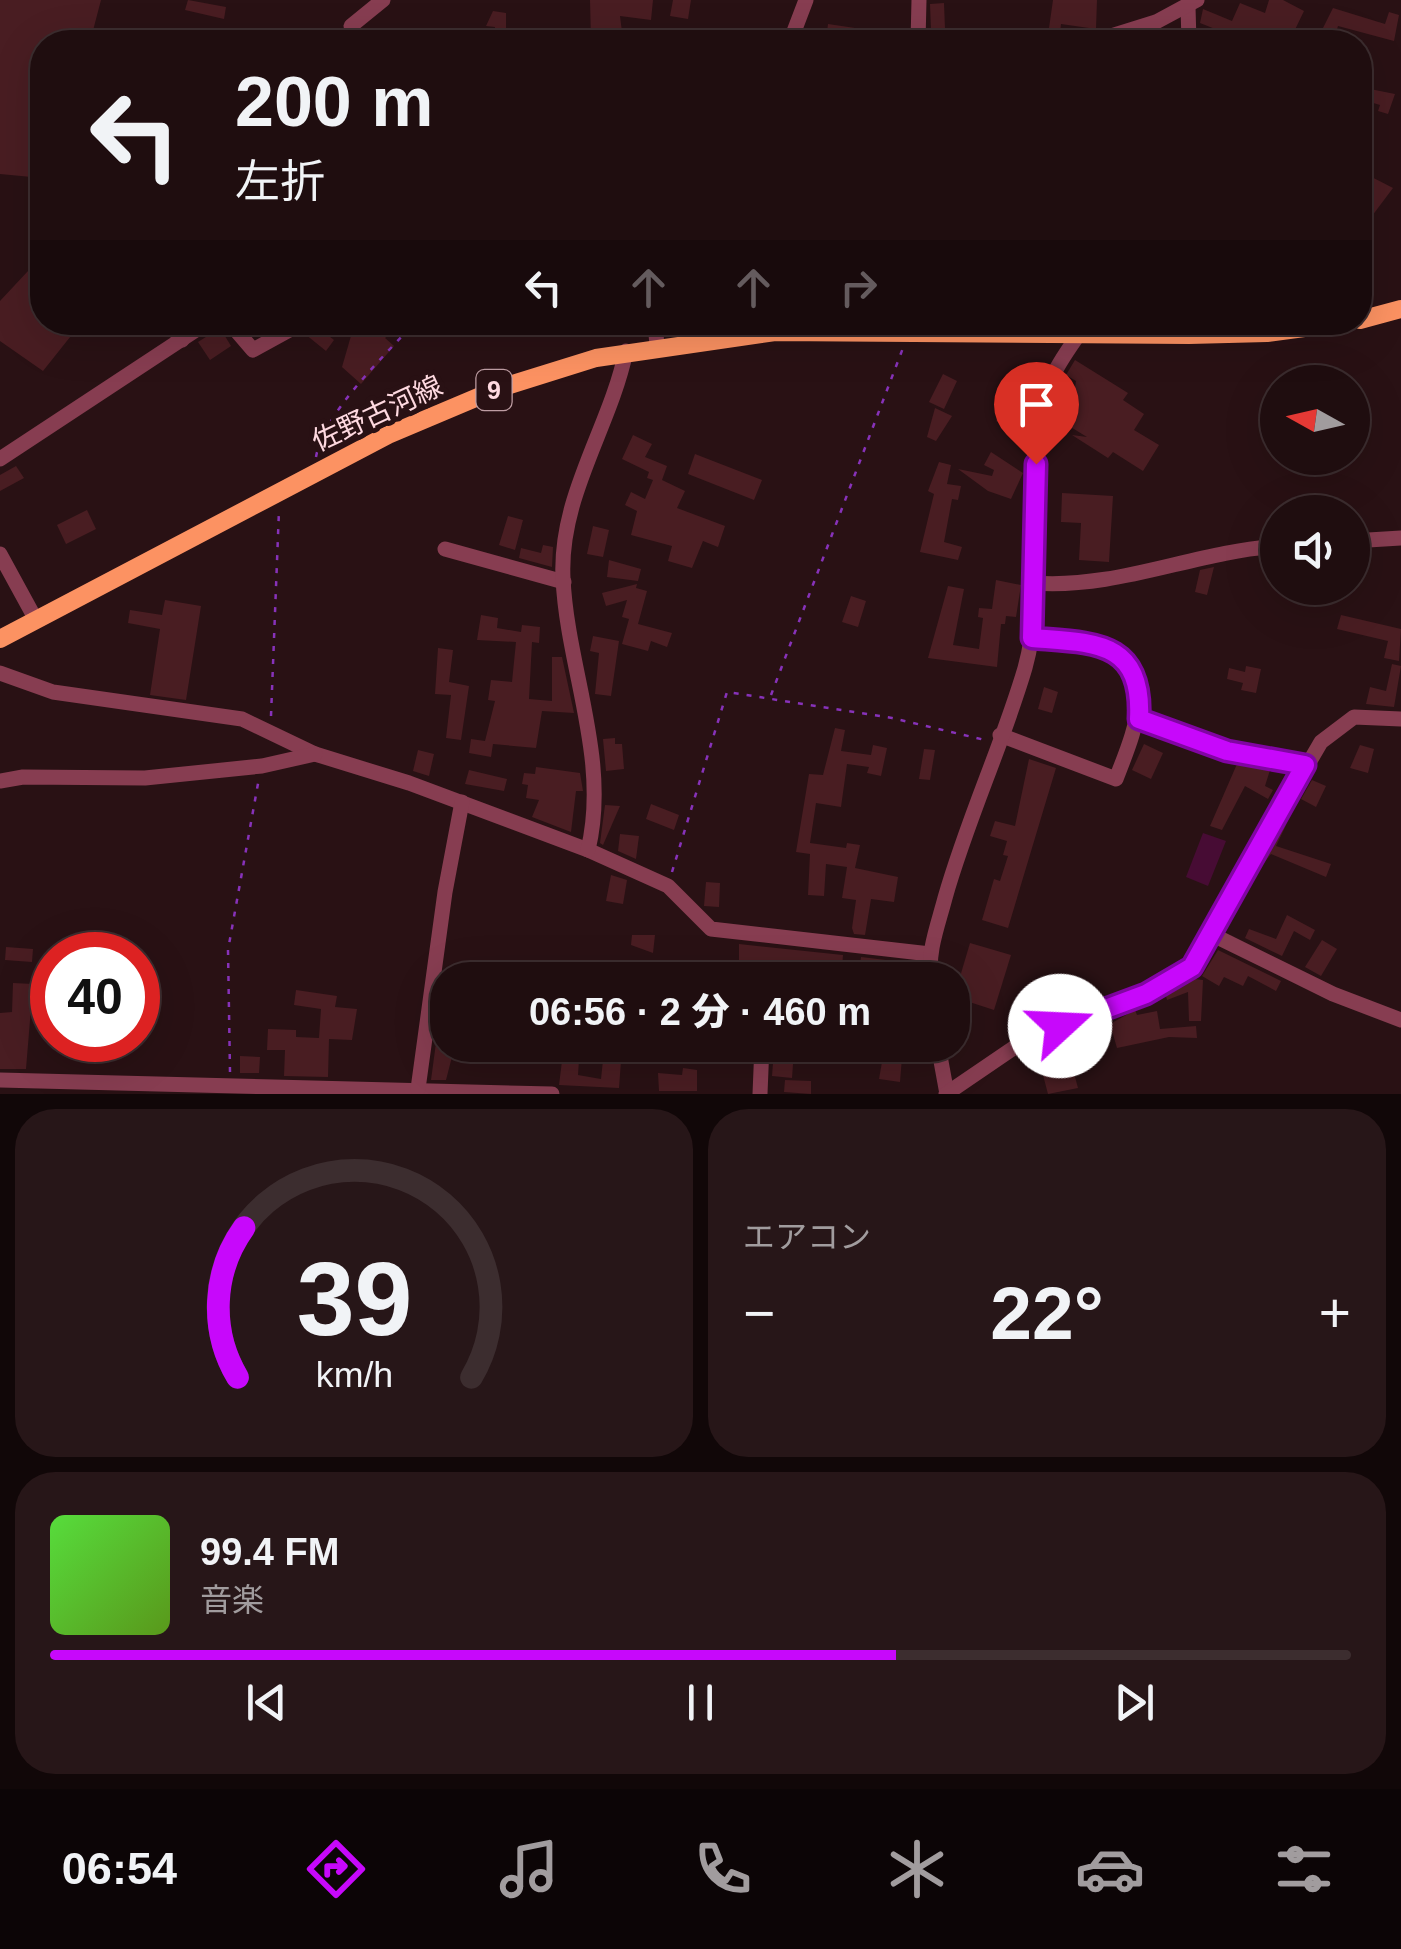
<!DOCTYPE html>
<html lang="ja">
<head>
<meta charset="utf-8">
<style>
	:root { --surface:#1f0d0f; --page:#271618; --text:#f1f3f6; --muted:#a19c9e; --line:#3c2d2f; --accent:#c708fb }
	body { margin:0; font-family:Helvetica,"Noto Sans JP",sans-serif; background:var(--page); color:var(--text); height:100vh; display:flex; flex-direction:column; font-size:38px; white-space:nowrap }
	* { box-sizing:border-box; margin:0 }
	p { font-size:32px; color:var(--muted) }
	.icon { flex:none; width:55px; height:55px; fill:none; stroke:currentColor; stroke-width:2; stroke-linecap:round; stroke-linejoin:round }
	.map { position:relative; height:1094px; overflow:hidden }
	.side { display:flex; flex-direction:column; gap:15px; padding:15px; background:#110708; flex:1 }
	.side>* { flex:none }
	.guide { position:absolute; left:30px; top:30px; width:1342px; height:305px; border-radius:40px; box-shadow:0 10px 40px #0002,0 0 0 2px var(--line); background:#1f0d0f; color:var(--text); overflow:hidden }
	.needle { width:65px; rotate:278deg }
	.buttons { position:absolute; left:1260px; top:365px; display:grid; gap:20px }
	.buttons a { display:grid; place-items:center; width:110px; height:110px; border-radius:50%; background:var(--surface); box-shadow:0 10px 40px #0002,0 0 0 2px var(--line); font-size:50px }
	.speed { position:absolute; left:30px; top:932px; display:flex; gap:20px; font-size:50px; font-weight:700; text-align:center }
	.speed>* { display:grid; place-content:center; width:130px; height:130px; border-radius:50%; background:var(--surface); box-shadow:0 10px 40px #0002,0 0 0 2px var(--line); line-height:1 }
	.speed .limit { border:15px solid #d22; background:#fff; color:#111 }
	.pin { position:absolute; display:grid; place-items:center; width:85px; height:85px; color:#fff; margin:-102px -42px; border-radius:50% 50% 50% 0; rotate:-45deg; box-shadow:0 0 10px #0007 }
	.pin .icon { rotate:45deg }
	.me { position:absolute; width:110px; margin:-55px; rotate:70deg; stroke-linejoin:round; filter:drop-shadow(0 0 8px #0008) }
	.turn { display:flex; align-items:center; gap:35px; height:210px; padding:0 40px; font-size:45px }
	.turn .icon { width:130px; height:130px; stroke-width:2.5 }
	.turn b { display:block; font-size:70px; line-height:85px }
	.lanes { display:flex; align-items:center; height:95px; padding:0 40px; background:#0003; justify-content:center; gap:50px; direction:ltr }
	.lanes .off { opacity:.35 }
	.big { font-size:75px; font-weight:800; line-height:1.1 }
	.side .widget { flex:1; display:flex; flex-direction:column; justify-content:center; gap:15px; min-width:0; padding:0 35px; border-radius:40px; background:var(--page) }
	.side .dial { align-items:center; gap:0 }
	.dial svg { height:260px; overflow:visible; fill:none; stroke:var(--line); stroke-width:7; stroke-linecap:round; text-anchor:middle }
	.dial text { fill:var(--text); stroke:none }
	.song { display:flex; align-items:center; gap:30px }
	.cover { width:120px; height:120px; border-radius:15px; background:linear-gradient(135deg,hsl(110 70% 55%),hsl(90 70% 35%)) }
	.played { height:10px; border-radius:5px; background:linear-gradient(90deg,var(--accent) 65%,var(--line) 65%) }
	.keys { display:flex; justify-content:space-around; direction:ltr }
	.heat { display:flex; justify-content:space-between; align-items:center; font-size:55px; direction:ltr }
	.side .tiles { flex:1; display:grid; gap:15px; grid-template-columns:1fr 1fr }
	.widget:last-child { grid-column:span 2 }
	.trip { position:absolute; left:430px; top:962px; width:540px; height:100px; border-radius:40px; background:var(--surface); box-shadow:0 10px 40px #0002,0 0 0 2px var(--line); font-weight:800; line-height:100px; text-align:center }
	.tab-bar { display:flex; height:160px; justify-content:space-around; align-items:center; background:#0c0506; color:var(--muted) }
	.tab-bar .icon { width:70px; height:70px }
	.tab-bar .active { color:var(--accent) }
	.tab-bar b { font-size:45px; color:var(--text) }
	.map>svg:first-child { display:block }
	.water { fill:#470c34 }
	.building { fill:#491d22 }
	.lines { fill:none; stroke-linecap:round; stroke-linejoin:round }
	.path { stroke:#8732b9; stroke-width:2.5; stroke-dasharray:5 8; stroke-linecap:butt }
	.minor { stroke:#873d51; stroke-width:15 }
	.major { stroke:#fc9262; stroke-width:18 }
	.route-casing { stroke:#8105a3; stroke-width:25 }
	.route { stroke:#c708fb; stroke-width:18 }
	.labels { text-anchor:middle; stroke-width:10; stroke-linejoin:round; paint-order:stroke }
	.shield { fill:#291114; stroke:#be9da3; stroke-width:2.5 }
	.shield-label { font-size:25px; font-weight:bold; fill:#fed9e0 }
	.street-label { font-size:28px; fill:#fed9e0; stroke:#291114 }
</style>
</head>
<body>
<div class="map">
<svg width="1401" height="1094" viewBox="0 0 1401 1094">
	<rect width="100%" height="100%" fill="#291114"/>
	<path class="water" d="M1203 833 1226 841 1208 886 1186 877Z"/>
	<g class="building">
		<path d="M0 0H101L90 42H42V178L0 174Z"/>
		<path d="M188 0 226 7 224 19 185 10Z"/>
		<path d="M590 0H653L651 20 620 16 623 40H591Z"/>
		<path d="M673 0H691L688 19 670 16Z"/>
		<path d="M1053 0H1097L1096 29 1061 24 1059 42H1047Z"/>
		<path d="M1269 0H1283L1304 11 1289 42H1248L1200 23 1203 9 1232 21 1240 3 1265 13Z"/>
		<path d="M944 3 945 29 931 30 930 4Z"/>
		<path d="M1333 8 1385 24 1389 12 1399 15 1394 41 1338 26 1335 36 1347 42H1316Z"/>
		<path d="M493 11 506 13V40L494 39 495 27 486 26Z"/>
		<path d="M828 24 855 28 854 42H802L806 31 827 33Z"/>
		<path d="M1360 87 1395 94 1388 114 1378 111 1380 105 1360 99Z"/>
		<path d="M1360 171 1393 188 1360 232Z"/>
		<path d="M42 256V322H82L43 371 0 341V301Z"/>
		<path d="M355 322H403L385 338 394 346 361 384 342 367Z"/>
		<path d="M587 322H634L612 336 600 334Z"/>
		<path d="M315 325 334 340 326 351 305 334Z"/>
		<path d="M220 328 231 346 210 360 198 342Z"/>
		<path d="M1075 360 1128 393 1123 400 1144 414 1134 430 1159 445 1143 471 1113 452 1108 458 1072 435 1087 437 1056 418 1075 387 1076 381 1066 375Z"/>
		<path d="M943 374 957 381 944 409 929 402Z"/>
		<path d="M1010 396 1027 406 1013 430 996 421Z"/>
		<path d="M935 408 952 416 936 441 927 437Z"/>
		<path d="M633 435 652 444 645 457 667 466 662 480 685 491 677 508 725 526 718 547 703 541 692 568 668 561 672 546 631 535 637 511 625 505 631 492 645 499 653 480 647 478 649 472 622 459Z"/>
		<path d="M991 452 1023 473 1011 499 988 491 958 469 992 476 994 470 984 465Z"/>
		<path d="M695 454 762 480 754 500 688 474Z"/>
		<path d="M939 462 951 465 947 484 961 486 958 500 952 499 944 542 962 547 958 560 920 552 934 494 928 491Z"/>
		<path d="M16 466 24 478 0 491V475Z"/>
		<path d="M1062 493 1113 496 1109 562 1079 560 1081 523 1061 522Z"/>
		<path d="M87 510 96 529 66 544 57 525Z"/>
		<path d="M508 516 523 520 515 550 499 545Z"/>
		<path d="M593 526 609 530 603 557 587 554Z"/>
		<path d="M543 545 553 547 552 567 519 558 521 548 541 553Z"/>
		<path d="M609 560 641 569 638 581 607 577Z"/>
		<path d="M1214 567 1207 595 1195 592 1200 570Z"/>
		<path d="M996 580 1021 585 1016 617 1006 616 1005 624H1001L997 667 928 658 948 586 964 589 953 645 979 649 983 618 978 617 979 608 992 609Z"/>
		<path d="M637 584 636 588 647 591 638 624 672 633 667 647 651 641 648 651 622 644 629 619 622 617 627 600 606 606 602 593Z"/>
		<path d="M851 596 866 601 858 627 842 622Z"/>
		<path d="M165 600 201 606 186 700 150 695 160 629 128 623 130 610 162 615Z"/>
		<path d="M481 615 498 618 497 628 521 632 522 625 540 627 539 643 532 642 529 699 552 701V657H562L574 713 542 711 536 748 493 744 491 757 469 753 471 739 485 741 495 701 488 700 491 680 512 682 516 642 477 640Z"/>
		<path d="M1341 615 1401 629 1399 661 1384 658 1388 641 1337 629Z"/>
		<path d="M593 636 619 641 611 696 595 694 599 653 590 651Z"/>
		<path d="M438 648 453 650 449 682 469 686 461 740 446 738 451 695 435 694Z"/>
		<path d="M1392 664 1401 666 1394 707 1366 704 1370 687 1386 691Z"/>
		<path d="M1246 666 1261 669 1256 693 1241 690 1243 683 1227 679 1229 668 1245 672Z"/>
		<path d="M1044 687 1058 692 1052 713 1038 709Z"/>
		<path d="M835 728 845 730 841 751 871 755 873 745 887 748 881 776 867 773 869 767 847 764 841 807 816 803 810 843 846 848 847 843 860 845 855 868 898 877 894 902 871 899 865 935 854 934 852 928 856 900 842 898 847 867 826 864 824 896 808 895 810 854 796 852 809 774 823 775Z"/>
		<path d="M615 738V744H622L624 769 606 771 603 739Z"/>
		<path d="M1144 744 1163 753 1151 779 1132 770Z"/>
		<path d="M1360 745 1374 749 1368 773 1350 768Z"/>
		<path d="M924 749 935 750 930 780 919 779Z"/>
		<path d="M418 750 434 754 429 776 413 771Z"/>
		<path d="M1029 759 1056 768 1008 928 982 920 994 879 1000 881 1008 856 1003 855 1007 841 990 836 995 821 1015 826Z"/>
		<path d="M1237 764 1270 770 1265 786 1273 790 1268 799 1245 786 1222 830 1210 826Z"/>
		<path d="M536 767 580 773 583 791H576L571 832 532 817 539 800 526 798 528 785 522 784 524 773 535 774Z"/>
		<path d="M469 770 507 779 504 791 465 784Z"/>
		<path d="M1312 780 1326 786 1316 807 1301 799Z"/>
		<path d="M651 804 679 815 674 830 646 819Z"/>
		<path d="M605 805 620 806 603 845 600 843Z"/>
		<path d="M1288 821 1276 846 1331 864 1326 877 1271 854 1263 864Z"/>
		<path d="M620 834 639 836 636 859 618 851Z"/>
		<path d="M611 875 627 880 623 904 606 901Z"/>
		<path d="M706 882 720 883 719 907 704 906Z"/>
		<path d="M1287 915 1315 930 1310 940 1294 931 1282 956 1245 938 1249 929 1276 939Z"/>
		<path d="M632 935H655L653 953 631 945Z"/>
		<path d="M1322 940 1337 949 1321 976 1305 967Z"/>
		<path d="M970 943 1011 955 994 1010 954 997Z"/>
		<path d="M739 944 843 955 841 980H739Z"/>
		<path d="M6 947 33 949 32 962 5 960Z"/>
		<path d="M1218 950 1281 981 1276 991 1248 976 1243 986 1224 977 1219 986 1202 976Z"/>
		<path d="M861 957 919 964V968L892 965 890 979 859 974Z"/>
		<path d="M1195 979 1203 980 1201 1021H1189L1188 992 1167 1000 1166 996Z"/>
		<path d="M13 983 33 984 26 1069H0V1013L12 1012Z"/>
		<path d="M296 990 337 996 335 1007 357 1009 352 1040 329 1039 328 1077 284 1076 285 1050H267L268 1029 296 1030V1037L319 1038 321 1009 294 1005Z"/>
		<path d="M1135 1010 1137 1015 1157 1011 1160 1029 1196 1026 1197 1038 1169 1037 1117 1048 1110 1024Z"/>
		<path d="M440 1013 448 1014V1045H455L446 1080H431Z"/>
		<path d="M1090 1030 1097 1055 1071 1062 1078 1088 1048 1094 1038 1056 1043 1055 1041 1048 1055 1043 1057 1050 1076 1045 1074 1035Z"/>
		<path d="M564 1045H580L578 1075 601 1079 603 1060 621 1061 619 1088 559 1085Z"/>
		<rect x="645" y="1045" width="17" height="19"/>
		<path d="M885 1045H903L900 1082 879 1079Z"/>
		<path d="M774 1050 794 1051 792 1078 772 1076Z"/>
		<path d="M240 1056 260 1057 259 1073H240Z"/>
		<path d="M683 1068 697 1070V1091H659L658 1073 682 1075Z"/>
		<path d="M785 1080 811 1081V1094L784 1092Z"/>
	</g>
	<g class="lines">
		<g class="path">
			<path d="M316 457C324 412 384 357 415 322"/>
			<path d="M771 695 903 348"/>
			<path d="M271 716 279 510"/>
			<path d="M672 872 727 692 892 718 985 740"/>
			<path d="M230 1072 228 950 259 778"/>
		</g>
		<g class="minor">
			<path d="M1188 7 1189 42"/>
			<path d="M351 26 383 0"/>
			<path d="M790 42 806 0"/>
			<path d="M918 42 919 0"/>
			<path d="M1092 42 1156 22 1197 0"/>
			<path d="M168 322 182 340"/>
			<path d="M229 322 253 350 304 322"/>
			<path d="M655 322 657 346"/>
			<path d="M0 459 208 322"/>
			<path d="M1352 541 1401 538"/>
			<path d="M445 549 564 582"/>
			<path d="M0 554 36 620"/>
			<path d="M1034 583C1119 589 1193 552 1278 546"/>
			<path d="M0 673 53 692 242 719 315 754 409 783 588 850 668 886 711 929 930 954"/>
			<path d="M1139 719 1227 751 1305 765"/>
			<path d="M1000 735 1116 779C1132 737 1165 666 1101 645 1080 638 1054 640 1031 638"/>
			<path d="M0 781 23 777 145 778 262 766 315 754"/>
			<path d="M588 850C610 759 567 668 563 578 559 496 610 428 626 351"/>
			<path d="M1211 934 1333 994 1401 1020"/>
			<path d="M931 980C927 952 938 925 945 898 967 820 1002 746 1025 668 1051 576 1014 470 1051 380 1059 360 1075 341 1087 322"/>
			<path d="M938 1045 947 1094"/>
			<path d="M0 1080 552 1094"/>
			<path d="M418 1089 445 892 462 802"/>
			<path d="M760 1094 762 1045"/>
			<path d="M946 1094 1018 1045 1146 994 1186 973 1321 742 1354 717 1401 719"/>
		</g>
		<g class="major">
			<path d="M1360 320 1401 309"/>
			<path d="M0 639 388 435 497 389 596 358 775 332 1189 335 1267 333 1349 322"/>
		</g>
	</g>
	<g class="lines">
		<g class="route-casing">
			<path id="route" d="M1036 464 1032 638C1094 643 1143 640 1139 719L1227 751 1305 765 1192 967 1146 994 1060 1026"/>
		</g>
		<use href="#route" class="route"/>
	</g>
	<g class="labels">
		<rect class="shield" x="476.5" y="370" width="35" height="40" rx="8"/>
		<g class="shield-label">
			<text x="494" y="399">9</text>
		</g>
		<g class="street-label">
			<text transform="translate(377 413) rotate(-25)" y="10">佐野古河線</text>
		</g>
	</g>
</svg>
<div class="buttons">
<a><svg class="needle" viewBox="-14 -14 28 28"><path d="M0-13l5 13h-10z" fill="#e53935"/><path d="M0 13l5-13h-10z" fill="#a19c9e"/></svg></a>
<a><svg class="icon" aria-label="sound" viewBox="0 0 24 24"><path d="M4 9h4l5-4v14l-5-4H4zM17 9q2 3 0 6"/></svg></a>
</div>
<div class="speed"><div class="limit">40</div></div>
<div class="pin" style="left:1036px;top:464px;background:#d93025"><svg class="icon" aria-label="arrive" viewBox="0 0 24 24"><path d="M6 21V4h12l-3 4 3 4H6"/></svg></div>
<svg class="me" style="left:1060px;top:1026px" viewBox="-20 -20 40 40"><circle r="19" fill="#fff"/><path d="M0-13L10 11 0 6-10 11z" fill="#c708fb"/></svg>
<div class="trip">06:56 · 2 分 · 460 m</div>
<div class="guide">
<div class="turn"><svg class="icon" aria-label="left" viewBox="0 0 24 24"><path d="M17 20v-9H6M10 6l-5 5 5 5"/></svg><div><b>200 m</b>左折</div></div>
<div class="lanes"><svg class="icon" aria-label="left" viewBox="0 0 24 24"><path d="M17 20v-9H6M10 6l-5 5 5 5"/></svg><svg class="icon off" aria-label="ahead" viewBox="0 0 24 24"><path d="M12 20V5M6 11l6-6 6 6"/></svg><svg class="icon off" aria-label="ahead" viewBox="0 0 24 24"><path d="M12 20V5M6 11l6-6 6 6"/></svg><svg class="icon off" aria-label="right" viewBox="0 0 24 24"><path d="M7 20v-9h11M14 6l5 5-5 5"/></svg></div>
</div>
</div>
<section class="side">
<div class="tiles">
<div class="widget dial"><svg viewBox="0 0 100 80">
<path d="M14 69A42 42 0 1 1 86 69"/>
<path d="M14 69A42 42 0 0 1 16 23" stroke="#c708fb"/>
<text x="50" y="56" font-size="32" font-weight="700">39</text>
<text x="50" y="72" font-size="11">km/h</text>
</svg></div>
<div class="widget"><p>エアコン</p>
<div class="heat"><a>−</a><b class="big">22°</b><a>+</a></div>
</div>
<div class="widget">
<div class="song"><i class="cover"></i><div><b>99.4 FM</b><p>音楽</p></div></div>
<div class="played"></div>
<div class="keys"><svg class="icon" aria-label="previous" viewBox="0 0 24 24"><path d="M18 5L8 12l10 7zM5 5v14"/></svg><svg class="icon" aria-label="pause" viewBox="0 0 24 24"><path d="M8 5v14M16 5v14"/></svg><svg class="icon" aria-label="next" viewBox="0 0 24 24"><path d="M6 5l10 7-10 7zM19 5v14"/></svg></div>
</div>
</div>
</section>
<nav class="tab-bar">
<b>06:54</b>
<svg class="icon active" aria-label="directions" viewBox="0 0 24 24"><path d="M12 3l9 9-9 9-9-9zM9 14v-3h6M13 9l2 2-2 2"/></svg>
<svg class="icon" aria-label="music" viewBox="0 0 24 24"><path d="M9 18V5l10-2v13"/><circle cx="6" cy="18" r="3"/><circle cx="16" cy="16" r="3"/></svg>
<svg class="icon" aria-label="phone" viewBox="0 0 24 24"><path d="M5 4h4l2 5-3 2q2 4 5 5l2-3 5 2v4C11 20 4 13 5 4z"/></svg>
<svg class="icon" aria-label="climate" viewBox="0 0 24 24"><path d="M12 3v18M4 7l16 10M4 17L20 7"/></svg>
<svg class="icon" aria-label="car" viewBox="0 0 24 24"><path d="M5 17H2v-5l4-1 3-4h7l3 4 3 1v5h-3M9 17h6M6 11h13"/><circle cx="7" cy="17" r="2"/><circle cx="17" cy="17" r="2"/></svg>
<svg class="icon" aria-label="filters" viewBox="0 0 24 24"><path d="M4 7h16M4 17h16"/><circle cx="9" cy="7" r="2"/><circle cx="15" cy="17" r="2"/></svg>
</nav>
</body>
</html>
